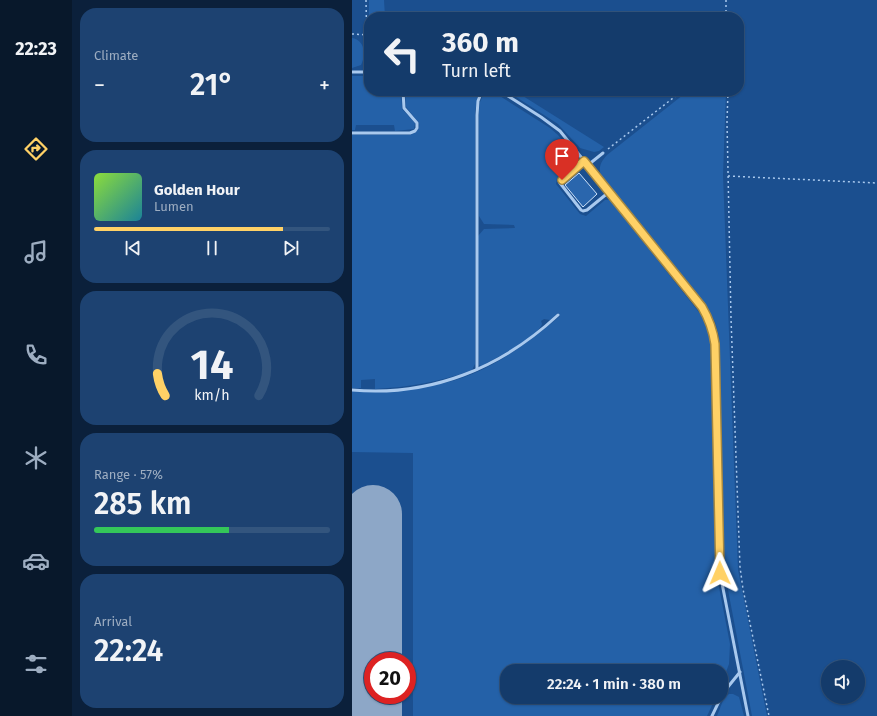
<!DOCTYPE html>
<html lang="en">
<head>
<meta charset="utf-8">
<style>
	:root { --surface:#143b6b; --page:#1d4271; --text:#f1f3f6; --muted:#9dadc1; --line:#33557e; --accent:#ffd166 }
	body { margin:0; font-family:"Fira Sans",sans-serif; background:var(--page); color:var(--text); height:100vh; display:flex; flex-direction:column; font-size:15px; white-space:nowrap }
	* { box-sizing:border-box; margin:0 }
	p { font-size:13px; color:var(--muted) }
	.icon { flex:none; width:22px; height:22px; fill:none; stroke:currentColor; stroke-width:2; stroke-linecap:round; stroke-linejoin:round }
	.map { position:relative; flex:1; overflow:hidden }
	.panel { display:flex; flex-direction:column; gap:8px; padding:8px; background:#0b203b; width:280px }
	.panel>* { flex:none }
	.top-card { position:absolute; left:12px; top:12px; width:380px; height:84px; border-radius:16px; box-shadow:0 1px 3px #0004,0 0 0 1px var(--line); background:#143b6b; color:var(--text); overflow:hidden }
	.controls { position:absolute; left:469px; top:660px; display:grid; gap:8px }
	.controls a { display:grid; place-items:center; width:44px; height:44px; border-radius:50%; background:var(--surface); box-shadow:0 1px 3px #0004,0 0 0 1px var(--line); font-size:20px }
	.speed { position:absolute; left:12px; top:652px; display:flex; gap:8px; font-size:20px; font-weight:700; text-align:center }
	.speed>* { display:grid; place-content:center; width:52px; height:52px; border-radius:50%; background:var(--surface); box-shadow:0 1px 3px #0004,0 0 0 1px var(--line); line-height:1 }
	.speed .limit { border:6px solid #d22; background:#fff; color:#111 }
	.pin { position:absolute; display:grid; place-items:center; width:34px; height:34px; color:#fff; margin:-41px -17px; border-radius:50% 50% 50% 0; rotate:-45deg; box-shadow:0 0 4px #0007 }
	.pin .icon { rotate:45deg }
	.me { position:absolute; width:44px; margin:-22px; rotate:359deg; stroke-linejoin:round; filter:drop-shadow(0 0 3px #0008) }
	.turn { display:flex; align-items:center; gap:14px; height:84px; padding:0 12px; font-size:18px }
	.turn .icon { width:52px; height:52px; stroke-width:2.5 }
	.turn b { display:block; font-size:28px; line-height:34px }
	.big { font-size:30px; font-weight:600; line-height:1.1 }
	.panel .tile { flex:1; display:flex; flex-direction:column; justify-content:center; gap:6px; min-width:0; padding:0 14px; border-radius:16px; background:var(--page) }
	.panel .dial { align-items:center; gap:0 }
	.dial svg { height:104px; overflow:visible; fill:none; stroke:var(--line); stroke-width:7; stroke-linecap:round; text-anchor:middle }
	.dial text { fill:var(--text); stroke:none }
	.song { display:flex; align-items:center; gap:12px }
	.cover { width:48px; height:48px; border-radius:6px; background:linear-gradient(135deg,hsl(90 70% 55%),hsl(190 70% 35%)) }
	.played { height:4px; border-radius:2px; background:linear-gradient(90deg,var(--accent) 80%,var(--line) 80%) }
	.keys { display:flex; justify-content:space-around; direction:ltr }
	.heat { display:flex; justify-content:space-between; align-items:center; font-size:22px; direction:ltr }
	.charge { height:6px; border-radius:3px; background:linear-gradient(90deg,#34c759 57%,var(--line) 0) }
	.trip { position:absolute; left:148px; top:664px; width:228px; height:40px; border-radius:16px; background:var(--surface); box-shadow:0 1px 3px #0004,0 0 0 1px var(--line); font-weight:600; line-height:40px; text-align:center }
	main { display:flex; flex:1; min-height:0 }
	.tab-bar { display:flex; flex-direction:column; width:72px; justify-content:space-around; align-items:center; background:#08182b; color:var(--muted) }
	.tab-bar .icon { width:28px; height:28px }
	.tab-bar .active { color:var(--accent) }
	.tab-bar b { font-size:18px; color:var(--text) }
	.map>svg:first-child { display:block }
	.green { fill:#2461a8 }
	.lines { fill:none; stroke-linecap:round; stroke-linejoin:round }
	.taxiway { stroke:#8da7c7; stroke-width:23 }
	.runway { stroke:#8da7c7; stroke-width:58 }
	.building { fill:#2a66ad; stroke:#cfe3fa }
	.path { stroke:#a9c9ee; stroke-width:1.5; stroke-dasharray:2 3; stroke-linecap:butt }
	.service { stroke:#a9c9ee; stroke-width:3 }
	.route-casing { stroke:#a68842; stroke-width:10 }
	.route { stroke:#ffd166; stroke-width:7 }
</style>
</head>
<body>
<main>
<nav class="tab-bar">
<b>22:23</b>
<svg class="icon active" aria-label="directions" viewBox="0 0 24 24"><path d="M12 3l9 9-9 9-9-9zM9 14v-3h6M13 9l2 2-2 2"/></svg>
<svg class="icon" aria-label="music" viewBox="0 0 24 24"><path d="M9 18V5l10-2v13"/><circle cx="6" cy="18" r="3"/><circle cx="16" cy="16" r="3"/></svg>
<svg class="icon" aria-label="phone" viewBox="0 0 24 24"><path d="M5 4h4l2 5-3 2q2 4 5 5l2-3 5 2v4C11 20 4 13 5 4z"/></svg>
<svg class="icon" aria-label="climate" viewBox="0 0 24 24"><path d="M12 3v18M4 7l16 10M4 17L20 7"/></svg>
<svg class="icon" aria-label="car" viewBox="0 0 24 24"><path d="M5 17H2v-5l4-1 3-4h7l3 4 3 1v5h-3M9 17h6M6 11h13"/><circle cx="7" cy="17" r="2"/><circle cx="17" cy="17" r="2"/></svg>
<svg class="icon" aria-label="filters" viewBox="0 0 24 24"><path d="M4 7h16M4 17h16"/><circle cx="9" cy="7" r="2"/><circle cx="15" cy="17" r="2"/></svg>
</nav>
<section class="panel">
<div class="tile"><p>Climate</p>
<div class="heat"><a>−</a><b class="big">21°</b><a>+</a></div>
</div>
<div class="tile">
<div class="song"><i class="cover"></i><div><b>Golden Hour</b><p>Lumen</p></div></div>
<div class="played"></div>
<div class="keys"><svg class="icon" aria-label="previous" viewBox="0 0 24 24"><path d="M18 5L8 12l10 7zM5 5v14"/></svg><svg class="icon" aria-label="pause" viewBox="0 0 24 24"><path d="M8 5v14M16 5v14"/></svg><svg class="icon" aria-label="next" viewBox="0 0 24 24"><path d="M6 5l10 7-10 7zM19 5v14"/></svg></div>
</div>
<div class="tile dial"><svg viewBox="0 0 100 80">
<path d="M14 69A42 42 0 1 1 86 69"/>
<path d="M14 69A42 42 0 0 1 8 52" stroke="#ffd166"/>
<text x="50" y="56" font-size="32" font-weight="700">14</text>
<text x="50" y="72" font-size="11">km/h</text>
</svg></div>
<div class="tile"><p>Range · 57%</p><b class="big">285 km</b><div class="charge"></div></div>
<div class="tile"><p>Arrival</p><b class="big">22:24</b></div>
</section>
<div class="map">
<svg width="525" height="716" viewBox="0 0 525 716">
	<rect width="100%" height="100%" fill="#1b4f8f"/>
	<g class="green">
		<path d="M17 0H32L33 17H17V19Z"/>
		<path d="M0 38C13 40 14 55 9 65L0 68Z"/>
		<path d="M0 76H17V91H49L50 109 63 123 62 129 43 131 42 125H4L3 130H0Z"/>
		<path d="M53 91H128L123 111V364L120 370C88 382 57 387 23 389V379L9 380V388H0V135H58C64 133 68 130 67 123L54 107Z"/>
		<path d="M133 91H140L198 128 206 135 225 158V162L205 178 204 184 228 214 234 216 253 200H258L353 320 358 338 365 562 366 582 378 644 377 664 369 685V671H155V697H364L355 716H61V453L0 452V391C16 392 32 390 49 389 60 387 71 387 82 385 130 377 172 347 208 316L206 313 198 320 192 319 189 321 190 324C186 337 142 359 129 366L127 365 126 236 132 229 163 228 162 225 132 224 127 216V110L128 102Z"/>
		<path d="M155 91H163L252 147 247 151 242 152 228 148 206 124Z"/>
		<path d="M336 91H374L371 175 386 570 415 716H400L373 574 367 336 363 322 356 309 249 176C246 168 249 161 255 155Z"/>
		<path d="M377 694H381L387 697 392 716H365L372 698Z"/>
	</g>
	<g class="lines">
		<path class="taxiway" d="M0 590 11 610 21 643"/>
		<g class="runway">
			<path d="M21 514V661"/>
			<path d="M21 695V716"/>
		</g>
	</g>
	<path class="building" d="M227 173 245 194 231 207 213 185Z"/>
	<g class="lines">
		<g class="path">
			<path d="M14 0 15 52"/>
			<path d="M374 17V0"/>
			<path d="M0 34 17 35"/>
			<path d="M376 91 375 122 379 318 388 567 391 589 417 716"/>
			<path d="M256 149 330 91"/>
			<path d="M376 176 525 183"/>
		</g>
		<g class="service">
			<path d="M0 72H17"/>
			<path d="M16 72V57"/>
			<path d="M148 91 189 117 208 131 350 307C357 319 361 330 363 344L368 573 396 716"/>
			<path d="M0 133H58L63 131 65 128V123L52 108 51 91"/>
			<path d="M232 161 209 180 208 183 229 210 231 211 235 210 257 192"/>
			<path d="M236 165 251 153"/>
			<path d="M125 369V115L126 101 130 91"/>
			<path d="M0 390C79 397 149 368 206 315"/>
			<path d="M360 716 371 693 388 672"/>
		</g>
	</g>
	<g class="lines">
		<g class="route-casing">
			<path id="route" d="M210 180 232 161 350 307C357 319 361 330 363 344L368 573"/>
		</g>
		<use href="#route" class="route"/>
	</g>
</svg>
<div class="controls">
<a><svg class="icon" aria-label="sound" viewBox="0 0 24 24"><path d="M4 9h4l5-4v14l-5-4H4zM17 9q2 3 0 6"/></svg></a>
</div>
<div class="speed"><div class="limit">20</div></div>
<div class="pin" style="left:210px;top:180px;background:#d93025"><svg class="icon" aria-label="arrive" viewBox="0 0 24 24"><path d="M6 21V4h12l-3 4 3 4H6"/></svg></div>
<svg class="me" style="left:368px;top:573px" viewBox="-20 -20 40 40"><path d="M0-17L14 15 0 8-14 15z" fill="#ffd166" stroke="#fff" stroke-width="4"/></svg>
<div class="trip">22:24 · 1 min · 380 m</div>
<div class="top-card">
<div class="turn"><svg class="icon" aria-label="left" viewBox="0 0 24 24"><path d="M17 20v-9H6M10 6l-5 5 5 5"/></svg><div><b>360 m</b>Turn left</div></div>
</div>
</div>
</main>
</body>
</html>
